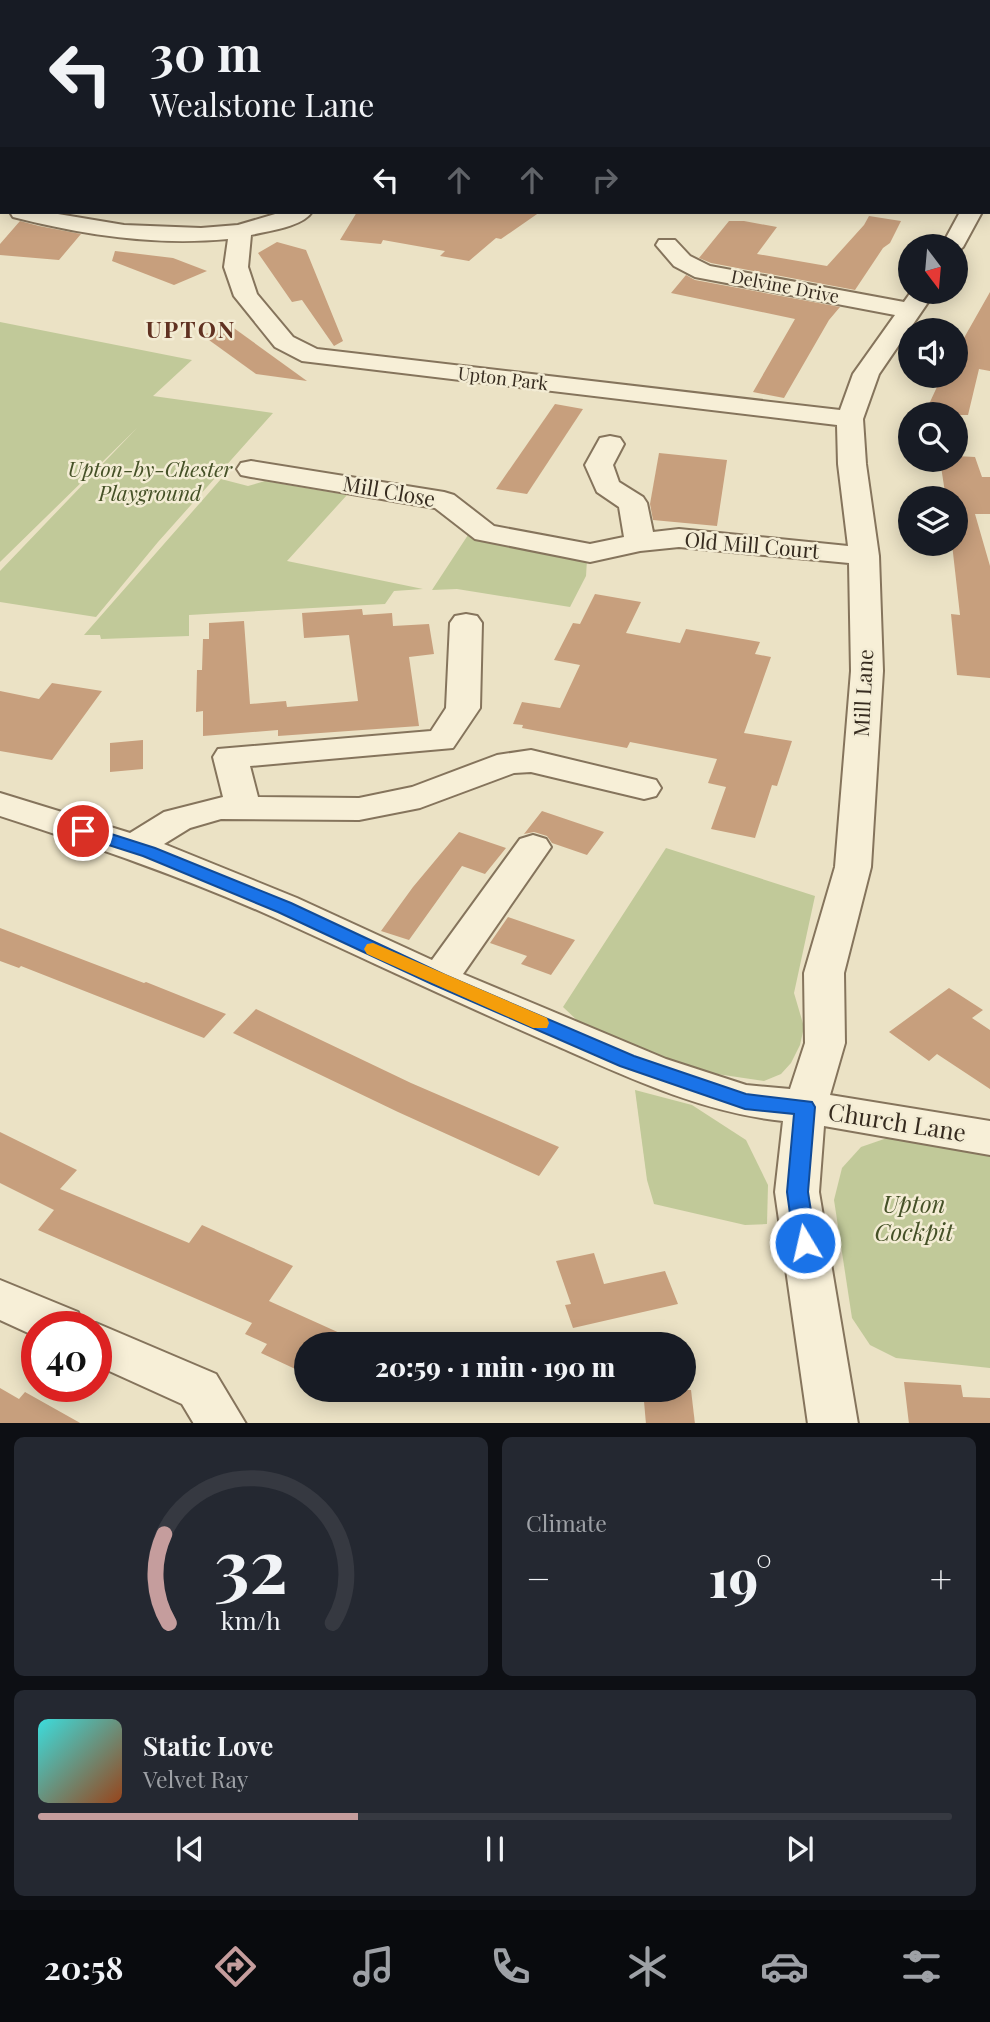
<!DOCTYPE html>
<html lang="en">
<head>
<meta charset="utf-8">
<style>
	:root { --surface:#171b24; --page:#242831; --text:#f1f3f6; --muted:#9ea1a6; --line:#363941; --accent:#c59d9d }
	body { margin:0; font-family:"Playfair Display",serif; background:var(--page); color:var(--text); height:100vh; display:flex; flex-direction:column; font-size:26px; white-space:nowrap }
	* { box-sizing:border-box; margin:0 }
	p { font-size:23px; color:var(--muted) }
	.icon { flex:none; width:38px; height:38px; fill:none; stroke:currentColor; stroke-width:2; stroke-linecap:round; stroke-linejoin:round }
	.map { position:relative; height:1423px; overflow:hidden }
	.side { display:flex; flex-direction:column; gap:14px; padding:14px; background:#0d0f14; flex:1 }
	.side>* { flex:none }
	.banner { position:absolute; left:0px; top:0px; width:990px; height:214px; box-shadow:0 4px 18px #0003; background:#171b24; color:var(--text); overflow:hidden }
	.needle { width:46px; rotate:164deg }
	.controls { position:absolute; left:898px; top:234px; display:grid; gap:14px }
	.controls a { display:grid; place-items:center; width:70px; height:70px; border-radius:50%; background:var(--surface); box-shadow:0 4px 18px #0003; font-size:35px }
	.speed { position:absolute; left:21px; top:1311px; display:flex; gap:14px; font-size:35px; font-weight:700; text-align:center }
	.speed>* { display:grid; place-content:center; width:91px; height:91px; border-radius:50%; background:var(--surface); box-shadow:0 4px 18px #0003; line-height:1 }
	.speed .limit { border:10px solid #d22; background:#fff; color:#111 }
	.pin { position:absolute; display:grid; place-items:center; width:60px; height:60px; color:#fff; margin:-30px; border:4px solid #fff; border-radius:50%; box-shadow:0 2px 7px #0007 }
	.me { position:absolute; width:77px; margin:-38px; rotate:351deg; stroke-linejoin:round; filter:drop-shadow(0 0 5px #0008) }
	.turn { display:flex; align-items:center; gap:24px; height:147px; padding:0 35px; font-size:32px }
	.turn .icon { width:91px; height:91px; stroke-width:2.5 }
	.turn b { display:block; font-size:49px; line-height:60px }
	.lanes { display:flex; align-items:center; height:66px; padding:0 35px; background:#0003; justify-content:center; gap:35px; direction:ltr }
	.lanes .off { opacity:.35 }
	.big { font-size:52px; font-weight:800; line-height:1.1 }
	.side .tile { flex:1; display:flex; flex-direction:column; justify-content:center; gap:10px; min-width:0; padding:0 24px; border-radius:10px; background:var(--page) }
	.side .dial { align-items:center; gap:0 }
	.dial svg { height:182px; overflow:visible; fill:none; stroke:var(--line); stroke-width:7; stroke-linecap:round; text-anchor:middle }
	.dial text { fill:var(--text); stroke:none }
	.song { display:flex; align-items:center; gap:21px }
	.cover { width:84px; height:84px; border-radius:10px; background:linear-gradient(135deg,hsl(180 70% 55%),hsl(20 70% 35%)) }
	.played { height:7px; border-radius:4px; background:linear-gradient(90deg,var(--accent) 35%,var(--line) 35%) }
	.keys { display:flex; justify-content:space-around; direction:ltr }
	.heat { display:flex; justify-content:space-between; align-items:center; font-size:38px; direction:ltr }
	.side .tiles { flex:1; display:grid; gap:14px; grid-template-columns:1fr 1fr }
	.tile:last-child { grid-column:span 2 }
	.trip { position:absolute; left:294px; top:1332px; width:402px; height:70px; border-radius:35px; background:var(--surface); box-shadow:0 4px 18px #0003; font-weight:800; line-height:70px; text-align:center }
	.tabs { display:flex; height:112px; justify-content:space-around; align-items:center; background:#090b0e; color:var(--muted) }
	.tabs .icon { width:49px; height:49px }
	.tabs .current { color:var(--accent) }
	.tabs b { font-size:32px; color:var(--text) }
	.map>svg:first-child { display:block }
	.green { fill:#c1c999 }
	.building { fill:#c79f7d }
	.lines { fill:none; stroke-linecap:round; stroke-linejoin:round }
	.minor-casing { stroke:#85745c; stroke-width:4 }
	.minor { fill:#f7efd7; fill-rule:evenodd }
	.route { fill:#1a73e8; stroke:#114b97; stroke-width:2 }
	.slow { fill:#f59e0b }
	.labels { text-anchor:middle; stroke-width:5; stroke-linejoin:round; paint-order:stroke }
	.far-street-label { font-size:18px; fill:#362b1f; stroke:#f3ecd4 }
	.park-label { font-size:21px; font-style:italic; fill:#455127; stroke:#f3ecd4 }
	.street-label { font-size:21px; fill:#362b1f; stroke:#f3ecd4 }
	.far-district-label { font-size:23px; font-weight:bold; letter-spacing:2px; fill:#603121; stroke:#f3ecd4 }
	.near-street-label { font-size:24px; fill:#362b1f; stroke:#f3ecd4 }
	.near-park-label { font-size:24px; font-style:italic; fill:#455127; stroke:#f3ecd4 }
</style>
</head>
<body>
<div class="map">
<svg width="990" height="1424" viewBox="0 0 990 1424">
	<rect width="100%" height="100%" fill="#ebe2c5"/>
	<g class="green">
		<path d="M0 322 192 360 153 396 273 413 158 542 96 617 0 602V571L137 428 0 562Z"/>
		<path d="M221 479 248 486 265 481 347 495 287 561 423 589 394 591 385 604 189 615V636L101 639 100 635H84Z"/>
		<path d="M468 535 480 541 587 560 586 576 570 607 457 589 432 590Z"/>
		<path d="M666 848 815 896 794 993 804 1027 800 1045 791 1063 781 1074 764 1081 710 1073 637 1048 581 1024 563 1007Z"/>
		<path d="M635 1090 692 1105 746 1140 768 1185 767 1224 745 1225 654 1204 647 1180Z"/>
		<path d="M887 1138 990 1148V1368L896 1358 870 1345 852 1318 834 1200 842 1168 861 1147Z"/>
	</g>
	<g class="building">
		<path d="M357 212H540L501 239 496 238 469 261 440 256 445 251 383 240 381 244 340 240Z"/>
		<path d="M869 216 901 221 890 243 883 248 855 290 711 263 699 258 729 221H744L777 227 757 254 827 266 864 225Z"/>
		<path d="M20 221 39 226 81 234 59 260 0 255V244Z"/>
		<path d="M277 242 306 250 343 341 334 346 302 300 292 302 258 253Z"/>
		<path d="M115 251 173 258 207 271 174 285 112 261Z"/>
		<path d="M686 275 695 280 840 307 829 320 784 398 753 392 795 319 671 293Z"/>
		<path d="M990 292V371L979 369 968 415H924L942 376H956V352Z"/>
		<path d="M231 326 307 381 256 374 202 335Z"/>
		<path d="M555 404 583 409 527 494 496 489Z"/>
		<path d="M659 453 727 460 717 526 653 520 650 504Z"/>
		<path d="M956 456 975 457 982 477H990V514H975L990 566V678L957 675 951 614 960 615 952 544H956V499H946L940 460H956Z"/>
		<path d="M595 594 641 602 626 633 680 643 686 629 760 642 755 654 771 657 744 733 792 741 777 786 772 785 755 838 711 829 726 787 708 783 717 759 630 742 627 748 522 728 523 725 513 724 522 702 560 708 580 665 554 660 573 623 580 624Z"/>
		<path d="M362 609 363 615 392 613 393 626 429 624 434 654 409 657 419 726 278 736V730L203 736V711L196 712 197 670H202L203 639H209V623L244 621 250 704 286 701 287 707 358 701 349 635 304 638 302 613Z"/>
		<path d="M52 683 102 691 52 760 0 751V691L39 699Z"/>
		<path d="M143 740V769L110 772V743Z"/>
		<path d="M542 811 604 832 587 855 552 843 547 836 534 832 524 834Z"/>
		<path d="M459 832 506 848 485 874 462 866 409 940 381 931 413 887Z"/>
		<path d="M508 917 575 940 551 975 521 964 527 956 490 943Z"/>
		<path d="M0 928 144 983 146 982 226 1014 204 1038 21 966 19 968 0 961Z"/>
		<path d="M949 988 983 1010 972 1018 990 1030V1089L937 1054 929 1061 889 1032Z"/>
		<path d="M256 1009 411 1083 559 1147 539 1176 398 1112 233 1033Z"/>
		<path d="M0 1132 77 1170 60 1189 189 1243 202 1225 293 1266 269 1301 364 1344H306V1374L261 1353 267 1344 245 1334 252 1323 38 1230 54 1210 0 1183Z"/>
		<path d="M594 1253 604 1284 665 1271 678 1304 573 1328 565 1305 571 1304 556 1261Z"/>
		<path d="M904 1382 961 1385 963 1397 990 1398V1424H909Z"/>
		<path d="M0 1388 19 1399 25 1392 82 1424H0Z"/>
		<path d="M643 1390H691L695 1424H646Z"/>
	</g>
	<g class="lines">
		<g class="minor-casing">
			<g id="minor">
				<path d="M5 0H26L3 2Z"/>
				<path d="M334 0H358L360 2H336Z"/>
				<path d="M626 0H649L651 2H628Z"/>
				<path d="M747 0H765L745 2Z"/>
				<path d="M858 0H876L856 2Z"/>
				<path d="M962 0H980L960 2Z"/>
				<rect x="0" y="54" width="2" height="12"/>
				<rect x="0" y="104" width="2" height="12"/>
				<path d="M10 212H46L124 225 201 228 238 225 282 212H312C302 227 268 231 251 235L248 267 257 294 293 337 317 349 840 410 853 374 895 315 695 277 674 266 656 245 659 240H675L690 256 710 266 904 302 911 292H935L879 374 863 419 866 464 879 556 883 671 871 867 844 973 845 1043 830 1095 990 1121V1155L824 1126 819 1192 858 1424H808L775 1192 783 1121C704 1113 629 1078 557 1046 462 1005 368 960 273 917 184 877 92 846 0 816V793L130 833 164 812 223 797 213 757 218 749 431 731 446 708 450 623 455 616 466 614 477 616 482 623 480 708 453 748 250 766 258 797 359 798 412 787 497 755 531 750 656 780 661 788 656 796 644 799 531 772 514 773 420 808 359 820 221 819 190 828 164 844 297 898 432 960 520 839 533 835 546 839 551 847 463 974 666 1059 746 1085 790 1089 805 1043 804 973 835 867 851 671 849 563 679 547 640 551 590 562 475 539 435 508 251 477 241 475 237 469 241 463 251 461 444 492 454 495 494 526 590 544 624 537 619 507 597 492 585 465 600 438 610 436 620 438 624 444 613 465 619 482 643 497 647 503 653 532 679 529 848 546 838 464 837 425 302 361 275 347 234 296 224 267 228 239C155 246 84 235 13 217Z"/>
				<path d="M960 212H982L963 247 956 253V247H941Z"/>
				<path d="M0 1280 78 1312 84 1326H37V1337L0 1320Z"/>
				<path d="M96 1323 216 1374 246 1424H194L182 1404 96 1365V1326H85Z"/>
			</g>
		</g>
		<use href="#minor" class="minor"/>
	</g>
	<path class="route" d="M83 825 155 848 291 903 445 975 634 1056 746 1094 812 1102 815 1107 808 1192 816 1243 812 1249 805 1252 797 1249 794 1243 787 1192 794 1114 745 1109 620 1066 432 984 278 912 143 856 77 835 74 831Z"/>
	<path class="slow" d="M373 943 547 1018 549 1023 547 1028H533L367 954 364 949 367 944Z"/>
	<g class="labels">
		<g class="far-street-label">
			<text transform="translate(785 287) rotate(11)" y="6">Delvine Drive</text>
			<text transform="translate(503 379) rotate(7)" y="6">Upton Park</text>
		</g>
		<g class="park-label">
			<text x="150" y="477">Upton-by-Chester<tspan x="150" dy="24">Playground</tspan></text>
		</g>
		<g class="street-label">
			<text transform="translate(389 492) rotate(10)" y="7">Mill Close</text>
			<text transform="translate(752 546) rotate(5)" y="7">Old Mill Court</text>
			<text transform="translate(864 693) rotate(-87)" y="7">Mill Lane</text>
		</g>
		<g class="far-district-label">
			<text x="191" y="338">UPTON</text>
		</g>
		<g class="near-street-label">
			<text transform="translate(897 1123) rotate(9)" y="8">Church Lane</text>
		</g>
		<g class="near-park-label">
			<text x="914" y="1213">Upton<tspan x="914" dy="28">Cockpit</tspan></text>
		</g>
	</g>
</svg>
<div class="controls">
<a><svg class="needle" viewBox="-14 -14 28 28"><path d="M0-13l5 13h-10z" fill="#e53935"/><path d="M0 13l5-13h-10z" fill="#9ea1a6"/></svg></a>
<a><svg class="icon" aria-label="sound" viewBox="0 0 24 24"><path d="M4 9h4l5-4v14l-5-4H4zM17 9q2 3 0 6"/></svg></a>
<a><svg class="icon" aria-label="search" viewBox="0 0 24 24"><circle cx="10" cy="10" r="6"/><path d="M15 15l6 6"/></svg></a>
<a><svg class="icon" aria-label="layers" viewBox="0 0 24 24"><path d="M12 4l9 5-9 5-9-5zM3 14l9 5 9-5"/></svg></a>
</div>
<div class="speed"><div class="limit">40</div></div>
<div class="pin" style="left:83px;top:831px;background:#d93025"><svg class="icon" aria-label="arrive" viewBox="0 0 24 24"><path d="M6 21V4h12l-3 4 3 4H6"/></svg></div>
<svg class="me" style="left:805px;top:1243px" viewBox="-20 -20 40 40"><circle r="17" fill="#1a73e8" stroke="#fff" stroke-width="3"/><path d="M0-11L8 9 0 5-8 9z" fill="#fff"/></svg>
<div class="trip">20:59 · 1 min · 190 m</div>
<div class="banner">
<div class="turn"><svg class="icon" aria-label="left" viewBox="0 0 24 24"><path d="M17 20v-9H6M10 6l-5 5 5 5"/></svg><div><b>30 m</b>Wealstone Lane</div></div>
<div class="lanes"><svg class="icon" aria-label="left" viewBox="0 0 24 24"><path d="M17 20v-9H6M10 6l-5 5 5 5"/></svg><svg class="icon off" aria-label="ahead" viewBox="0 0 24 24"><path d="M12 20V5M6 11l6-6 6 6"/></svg><svg class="icon off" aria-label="ahead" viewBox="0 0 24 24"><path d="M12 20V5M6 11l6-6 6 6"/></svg><svg class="icon off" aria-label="right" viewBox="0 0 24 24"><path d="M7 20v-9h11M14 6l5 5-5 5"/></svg></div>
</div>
</div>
<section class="side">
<div class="tiles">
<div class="tile dial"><svg viewBox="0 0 100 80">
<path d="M14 69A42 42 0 1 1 86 69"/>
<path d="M14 69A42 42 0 0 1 12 30" stroke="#c59d9d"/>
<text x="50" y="56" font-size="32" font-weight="700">32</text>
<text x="50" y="72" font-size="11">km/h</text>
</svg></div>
<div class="tile"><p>Climate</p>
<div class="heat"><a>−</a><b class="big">19°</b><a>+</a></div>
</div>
<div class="tile">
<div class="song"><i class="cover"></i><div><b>Static Love</b><p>Velvet Ray</p></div></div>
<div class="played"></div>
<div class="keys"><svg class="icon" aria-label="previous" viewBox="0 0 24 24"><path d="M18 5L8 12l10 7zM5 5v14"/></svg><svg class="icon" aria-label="pause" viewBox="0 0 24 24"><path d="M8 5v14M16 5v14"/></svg><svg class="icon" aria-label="next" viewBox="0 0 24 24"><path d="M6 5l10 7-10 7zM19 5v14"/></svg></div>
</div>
</div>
</section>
<nav class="tabs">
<b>20:58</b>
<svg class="icon current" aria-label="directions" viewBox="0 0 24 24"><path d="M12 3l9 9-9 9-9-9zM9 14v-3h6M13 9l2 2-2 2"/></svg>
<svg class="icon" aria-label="music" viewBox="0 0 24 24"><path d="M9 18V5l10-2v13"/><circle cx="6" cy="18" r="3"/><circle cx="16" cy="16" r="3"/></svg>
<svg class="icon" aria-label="phone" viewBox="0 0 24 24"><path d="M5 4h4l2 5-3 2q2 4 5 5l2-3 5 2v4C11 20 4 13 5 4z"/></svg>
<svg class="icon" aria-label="climate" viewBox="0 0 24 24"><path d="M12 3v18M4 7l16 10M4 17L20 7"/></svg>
<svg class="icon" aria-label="car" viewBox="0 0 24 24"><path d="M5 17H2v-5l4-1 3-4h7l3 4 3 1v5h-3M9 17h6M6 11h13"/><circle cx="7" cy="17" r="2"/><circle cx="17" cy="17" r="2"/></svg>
<svg class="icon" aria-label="filters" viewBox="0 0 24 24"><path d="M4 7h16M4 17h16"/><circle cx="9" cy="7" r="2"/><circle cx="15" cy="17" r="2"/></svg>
</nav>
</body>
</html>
